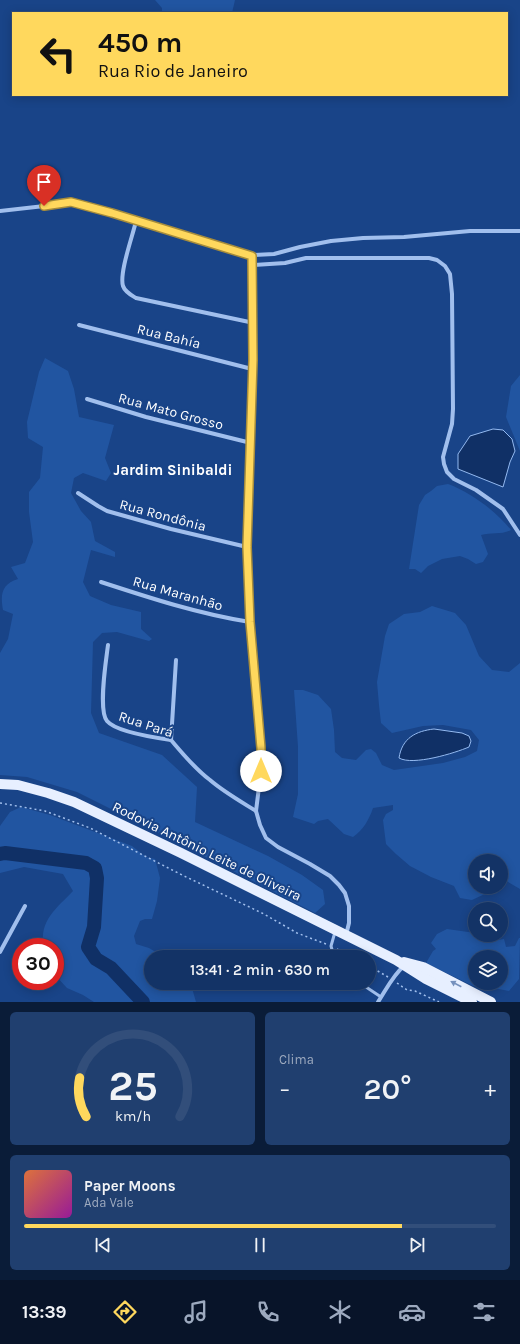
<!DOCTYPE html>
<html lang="pt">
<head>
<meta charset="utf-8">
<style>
	:root { --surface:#133366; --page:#203f6f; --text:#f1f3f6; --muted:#9daabf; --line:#324e7a; --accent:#ffd85d }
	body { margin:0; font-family:Karla,sans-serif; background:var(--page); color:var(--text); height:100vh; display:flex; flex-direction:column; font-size:15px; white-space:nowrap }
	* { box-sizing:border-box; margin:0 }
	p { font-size:13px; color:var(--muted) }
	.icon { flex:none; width:22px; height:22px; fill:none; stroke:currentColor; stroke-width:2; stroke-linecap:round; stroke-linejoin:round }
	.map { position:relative; height:1002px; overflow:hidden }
	.details { display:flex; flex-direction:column; gap:10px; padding:10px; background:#0a1c38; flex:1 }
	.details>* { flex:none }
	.hud { position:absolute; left:12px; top:12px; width:496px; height:84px; border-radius:0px; box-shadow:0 2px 10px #0003,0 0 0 1px var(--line); background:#ffd85d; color:#111; overflow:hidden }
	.buttons { position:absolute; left:468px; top:854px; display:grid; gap:8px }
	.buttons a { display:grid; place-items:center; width:40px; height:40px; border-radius:50%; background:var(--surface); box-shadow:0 2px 10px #0003,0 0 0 1px var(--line); font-size:20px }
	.speed { position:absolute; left:12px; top:938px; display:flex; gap:8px; font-size:20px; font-weight:700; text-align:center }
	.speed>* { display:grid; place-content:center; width:52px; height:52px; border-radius:50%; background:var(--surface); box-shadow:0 2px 10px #0003,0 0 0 1px var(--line); line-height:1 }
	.speed .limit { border:6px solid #d22; background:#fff; color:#111 }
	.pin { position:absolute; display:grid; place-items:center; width:34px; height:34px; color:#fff; margin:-41px -17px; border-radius:50% 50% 50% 0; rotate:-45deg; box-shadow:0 0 4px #0007 }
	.pin .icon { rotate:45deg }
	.me { position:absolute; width:44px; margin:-22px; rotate:0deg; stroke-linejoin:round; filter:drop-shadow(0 0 3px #0008) }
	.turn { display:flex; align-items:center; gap:14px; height:84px; padding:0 20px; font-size:18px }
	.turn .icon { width:52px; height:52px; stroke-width:2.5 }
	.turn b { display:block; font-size:28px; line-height:34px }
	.big { font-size:30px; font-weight:600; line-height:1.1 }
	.details .widget { flex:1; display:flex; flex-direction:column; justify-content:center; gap:6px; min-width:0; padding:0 14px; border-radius:6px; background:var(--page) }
	.details .dial { align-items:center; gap:0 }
	.dial svg { height:104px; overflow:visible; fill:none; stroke:var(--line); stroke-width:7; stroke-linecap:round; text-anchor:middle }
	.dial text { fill:var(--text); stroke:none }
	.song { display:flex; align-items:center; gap:12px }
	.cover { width:48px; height:48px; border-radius:6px; background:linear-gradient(135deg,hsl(20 70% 55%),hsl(300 70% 35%)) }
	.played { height:4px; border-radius:2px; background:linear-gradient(90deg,var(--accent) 80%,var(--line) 80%) }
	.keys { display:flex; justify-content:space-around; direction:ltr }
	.heat { display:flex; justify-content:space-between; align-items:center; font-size:22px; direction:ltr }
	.details .tiles { flex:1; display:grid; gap:10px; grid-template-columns:1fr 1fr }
	.widget:last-child { grid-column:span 2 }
	.trip { position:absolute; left:144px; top:950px; width:232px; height:40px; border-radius:20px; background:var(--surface); box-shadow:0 2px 10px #0003,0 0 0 1px var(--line); font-weight:600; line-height:40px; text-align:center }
	.dock { display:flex; height:64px; justify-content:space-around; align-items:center; background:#081429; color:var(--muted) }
	.dock .icon { width:28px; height:28px }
	.dock .selected { color:var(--accent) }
	.dock b { font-size:18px; color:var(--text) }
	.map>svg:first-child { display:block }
	.green { fill:#2155a1; fill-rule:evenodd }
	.water { fill:#103066; stroke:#93b9f0 }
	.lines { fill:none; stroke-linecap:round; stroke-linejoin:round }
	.river { stroke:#103066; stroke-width:14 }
	.path { stroke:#a1bfed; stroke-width:1.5; stroke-dasharray:2 3; stroke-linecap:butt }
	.lane { stroke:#a1bfed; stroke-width:3 }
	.street { stroke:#a1bfed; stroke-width:4 }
	.primary { stroke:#e7efff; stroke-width:10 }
	.oneway { fill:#7691be }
	.route-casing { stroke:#a68c3c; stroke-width:10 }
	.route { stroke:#ffd85d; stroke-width:7 }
	.labels { text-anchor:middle; stroke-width:4; stroke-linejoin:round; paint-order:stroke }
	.street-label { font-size:14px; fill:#fff; stroke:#194488 }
	.neighbourhood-label { font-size:15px; font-weight:bold; fill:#fff; stroke:#194488 }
</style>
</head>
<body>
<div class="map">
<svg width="520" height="1002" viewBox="0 0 520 1002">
	<rect width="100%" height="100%" fill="#194488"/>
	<g class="green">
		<path d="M155 0H235L232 13H162V8Z"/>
		<path d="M45 358 68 371 74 389 79 417 114 425 105 458 111 473 106 481 83 473 74 478 71 493 81 511 91 522 95 541 115 552V557L91 550 83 582 90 596 111 605 141 612V629L152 639 149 641 117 632 102 633 93 642 91 713 99 733 162 755 197 787 195 822 268 856 302 875 323 890 325 904 315 913 135 821 77 792 27 777 0 775V653L8 639 13 614 3 610C0 594 2 584 18 579L11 567 25 563 33 542 29 512V492L40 478 43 447 28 438 27 422 39 372Z"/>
		<path d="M520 375V451L506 417 511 386Z"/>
		<path d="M448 484C470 492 496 511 511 530 501 535 491 532 481 535L488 554 483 562 476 564 468 559 460 556 442 559 428 566 421 573 415 569H409L419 505 425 495 431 491 437 486Z"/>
		<path d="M432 606 455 613 466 625 479 656 492 670 509 672 520 663V889L503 879 501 881V861H475V887H496L489 892 472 900 460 898 454 886 431 877 410 866 396 854 386 844 383 820 386 814 393 810V805L373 808C369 820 363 830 353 837L344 834 328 819 318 821 314 824 293 817 298 794V747L294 690H303L318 695 331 709 334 730 335 752 342 758 356 760 366 750 371 749 376 753 382 765 394 770 443 763 465 757 477 751 479 740 471 730 443 725 423 726 392 733 381 723 379 705 377 682 385 636 389 624 404 614 420 612Z"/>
		<path d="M21 807 50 815 132 846 146 857 155 859 160 878 157 901 152 919H145L140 921 134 936 136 944 149 948 164 957H151V983H188L192 988 196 1002H94L83 995 67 988 55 975V947H44C38 921 58 907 73 891L63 874 24 867 0 873V826L10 812Z"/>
		<path d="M447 929 475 933V935C486 935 493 942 504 939L506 947 515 946 519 938H520L519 979 509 991 483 986H473L426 963 433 951 436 949 431 943 437 934ZM475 957H501V983H475Z"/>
	</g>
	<g class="water">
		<path d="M493 429 503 430 512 439 515 451 510 462 503 487 458 469V454L470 436Z"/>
		<path d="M434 729 462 733 469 736 471 741 469 747C455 753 413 766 399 758 402 738 416 731 434 729Z"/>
	</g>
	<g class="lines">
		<path class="river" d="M0 854 5 853 86 863 95 868 97 878 94 927 88 947 96 959 111 968 143 1002"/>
		<g class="path">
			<path d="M0 803 45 811 90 828 180 874 264 914 297 933 326 944"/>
			<path d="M337 949 353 957"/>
			<path d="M369 966 388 977"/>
			<path d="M397 983 407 990 415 991 439 1002"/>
		</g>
		<g class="lane">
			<path d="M334 957 331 946 335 932"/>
			<path d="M360 983 381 997"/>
		</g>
		<g class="street">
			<path d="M0 211 71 203 112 213 252 255 274 254 300 247 331 241 363 238 404 237 470 231H520"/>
			<path d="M136 221C133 235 119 273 123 286 125 292 131 295 136 298L254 323"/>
			<path d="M252 255 253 360 247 547 250 622 261 748V771L256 811 260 825 266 838 278 847 310 864 330 876 339 885 345 893 349 906V923L346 935"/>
			<path d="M252 265 285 263 306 258H429L437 260 445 266 450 274 452 294 453 409 452 424 443 457 444 464 447 472 454 479 476 490 503 509 520 535"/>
			<path d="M79 325 252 369"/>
			<path d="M87 399 146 417 251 443"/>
			<path d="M78 493 98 506 107 511 171 529 247 547"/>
			<path d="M101 582C150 598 199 614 250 622"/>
			<path d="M108 645C106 661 98 710 107 721 116 732 157 738 171 740 183 754 195 769 210 780 224 792 240 801 256 811"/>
			<path d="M171 740 176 660"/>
			<path d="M0 952 25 906"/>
			<path d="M378 1002C386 990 393 975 404 966"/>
		</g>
		<g class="primary">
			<path d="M0 784 18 785 48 793 74 802 181 853 396 960 426 979 472 1002"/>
			<path d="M404 962 423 967 491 1002"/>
		</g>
	</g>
	<defs><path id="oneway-solid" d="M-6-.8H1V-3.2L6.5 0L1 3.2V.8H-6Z"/></defs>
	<use class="oneway" href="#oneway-solid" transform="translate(456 984) rotate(-153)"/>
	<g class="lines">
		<g class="route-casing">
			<path id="route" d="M44 206 71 202 112 213 252 256 253 360 247 547 250 622 261 748V771"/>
		</g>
		<use href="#route" class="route"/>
	</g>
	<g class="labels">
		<g class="street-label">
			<text transform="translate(169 336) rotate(14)" y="5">Rua Bahía</text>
			<text transform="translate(171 411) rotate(15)" y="5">Rua Mato Grosso</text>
			<text transform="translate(163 515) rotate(15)" y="5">Rua Rondônia</text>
			<text transform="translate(178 593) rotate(16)" y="5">Rua Maranhão</text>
			<text transform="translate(146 724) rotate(18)" y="5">Rua Pará</text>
			<text transform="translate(207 851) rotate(26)" y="5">Rodovia Antônio Leite de Oliveira</text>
		</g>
		<g class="neighbourhood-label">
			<text x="173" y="475">Jardim Sinibaldi</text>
		</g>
	</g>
</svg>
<div class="buttons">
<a><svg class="icon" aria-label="sound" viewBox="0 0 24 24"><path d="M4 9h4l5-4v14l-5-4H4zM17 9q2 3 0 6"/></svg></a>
<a><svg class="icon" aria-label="search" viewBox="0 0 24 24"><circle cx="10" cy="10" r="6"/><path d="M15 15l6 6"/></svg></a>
<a><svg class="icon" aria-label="layers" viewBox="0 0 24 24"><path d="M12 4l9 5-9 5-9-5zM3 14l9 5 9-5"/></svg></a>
</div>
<div class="speed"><div class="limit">30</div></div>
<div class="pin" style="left:44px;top:206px;background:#d93025"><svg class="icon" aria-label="arrive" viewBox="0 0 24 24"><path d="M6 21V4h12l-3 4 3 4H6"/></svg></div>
<svg class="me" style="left:261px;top:771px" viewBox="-20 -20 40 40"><circle r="19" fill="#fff"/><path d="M0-13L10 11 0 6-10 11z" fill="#ffd85d"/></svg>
<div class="trip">13:41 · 2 min · 630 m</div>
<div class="hud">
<div class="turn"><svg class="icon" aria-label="left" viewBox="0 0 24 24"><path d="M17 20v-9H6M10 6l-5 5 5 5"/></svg><div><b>450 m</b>Rua Rio de Janeiro</div></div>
</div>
</div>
<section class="details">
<div class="tiles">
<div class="widget dial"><svg viewBox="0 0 100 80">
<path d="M14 69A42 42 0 1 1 86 69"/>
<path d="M14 69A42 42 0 0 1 9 39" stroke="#ffd85d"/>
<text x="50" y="56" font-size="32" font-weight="700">25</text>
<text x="50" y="72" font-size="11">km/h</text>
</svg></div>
<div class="widget"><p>Clima</p>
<div class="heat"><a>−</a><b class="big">20°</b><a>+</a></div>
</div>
<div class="widget">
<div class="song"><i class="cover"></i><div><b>Paper Moons</b><p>Ada Vale</p></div></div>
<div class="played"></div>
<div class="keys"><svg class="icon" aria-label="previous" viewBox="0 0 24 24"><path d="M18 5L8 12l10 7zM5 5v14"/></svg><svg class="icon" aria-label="pause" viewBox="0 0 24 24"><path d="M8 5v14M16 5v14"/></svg><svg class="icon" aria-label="next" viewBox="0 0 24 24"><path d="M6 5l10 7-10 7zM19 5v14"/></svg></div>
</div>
</div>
</section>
<nav class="dock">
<b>13:39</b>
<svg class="icon selected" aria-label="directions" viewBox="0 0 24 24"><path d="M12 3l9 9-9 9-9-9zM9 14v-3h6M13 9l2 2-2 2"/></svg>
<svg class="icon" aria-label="music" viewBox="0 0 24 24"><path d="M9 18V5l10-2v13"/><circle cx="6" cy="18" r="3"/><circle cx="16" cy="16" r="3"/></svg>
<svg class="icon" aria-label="phone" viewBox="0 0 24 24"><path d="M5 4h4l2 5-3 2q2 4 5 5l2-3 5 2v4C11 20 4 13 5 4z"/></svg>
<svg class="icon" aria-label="climate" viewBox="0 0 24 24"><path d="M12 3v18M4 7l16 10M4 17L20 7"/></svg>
<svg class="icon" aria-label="car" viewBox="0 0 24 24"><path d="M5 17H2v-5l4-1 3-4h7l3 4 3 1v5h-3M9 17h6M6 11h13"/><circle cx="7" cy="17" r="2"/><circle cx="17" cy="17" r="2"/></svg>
<svg class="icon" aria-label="filters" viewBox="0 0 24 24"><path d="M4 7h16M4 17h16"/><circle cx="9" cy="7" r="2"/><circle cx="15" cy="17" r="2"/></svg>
</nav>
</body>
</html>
